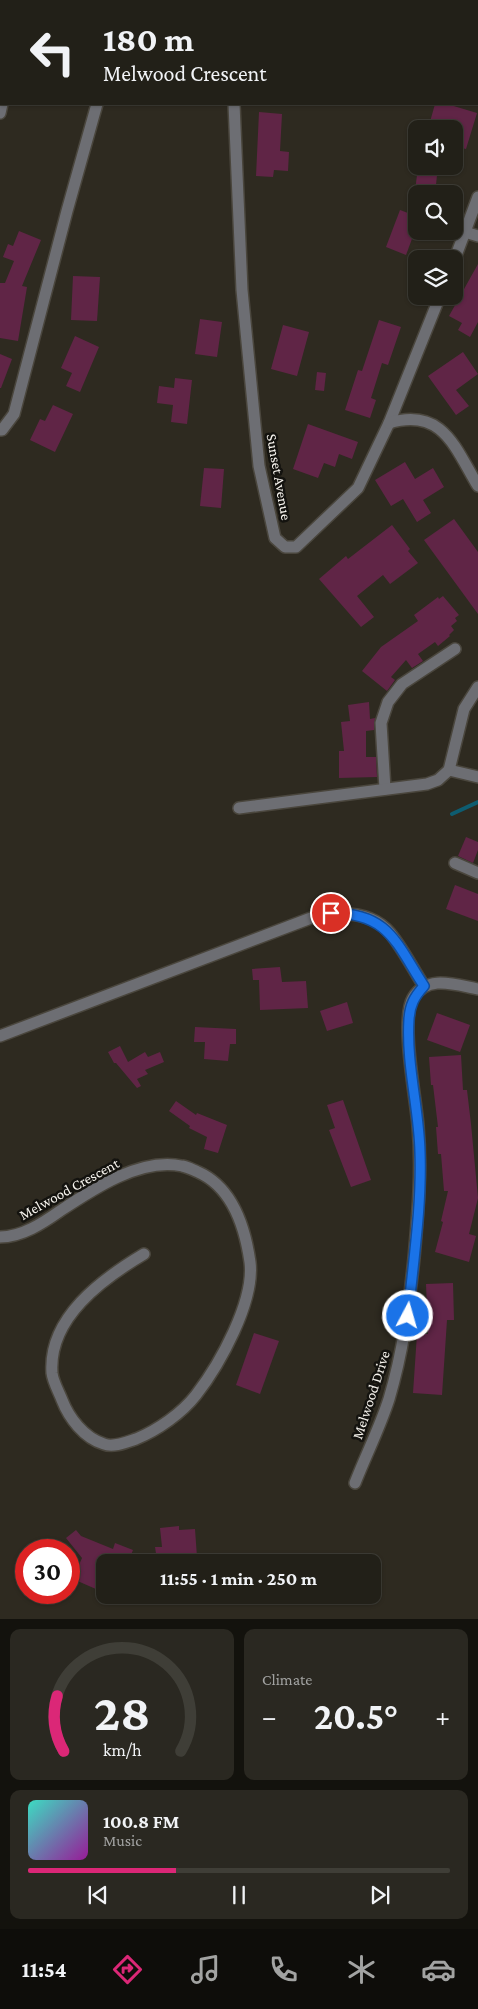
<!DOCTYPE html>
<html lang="en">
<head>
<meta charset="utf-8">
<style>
	:root { --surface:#222018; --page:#2a2821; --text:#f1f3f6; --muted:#a2a3a2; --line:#3f3e37; --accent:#db2777 }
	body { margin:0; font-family:"Crimson Pro",serif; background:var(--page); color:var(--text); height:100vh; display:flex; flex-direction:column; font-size:19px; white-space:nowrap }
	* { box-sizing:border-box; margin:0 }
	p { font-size:16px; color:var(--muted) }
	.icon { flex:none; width:28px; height:28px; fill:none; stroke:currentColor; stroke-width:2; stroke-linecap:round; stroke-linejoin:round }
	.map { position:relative; height:1619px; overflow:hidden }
	.details { display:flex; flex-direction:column; gap:10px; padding:10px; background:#13120d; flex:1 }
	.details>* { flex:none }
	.hud { position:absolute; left:0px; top:0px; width:479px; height:105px; box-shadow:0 1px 4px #0004,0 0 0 1px var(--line); background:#222018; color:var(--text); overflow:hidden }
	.buttons { position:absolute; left:408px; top:120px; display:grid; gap:10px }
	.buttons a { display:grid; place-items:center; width:55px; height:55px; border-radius:10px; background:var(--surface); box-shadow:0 1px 4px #0004,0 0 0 1px var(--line); font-size:25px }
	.speed { position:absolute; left:15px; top:1539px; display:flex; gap:10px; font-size:25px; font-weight:700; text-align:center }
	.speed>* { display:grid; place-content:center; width:65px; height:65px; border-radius:50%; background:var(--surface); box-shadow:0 1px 4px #0004,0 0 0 1px var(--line); line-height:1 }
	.speed .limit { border:8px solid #d22; background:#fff; color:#111 }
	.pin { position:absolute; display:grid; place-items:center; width:42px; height:42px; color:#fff; margin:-21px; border:2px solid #fff; border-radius:50%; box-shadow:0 1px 5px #0007 }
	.me { position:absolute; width:55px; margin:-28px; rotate:6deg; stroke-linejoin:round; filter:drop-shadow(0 0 4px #0008) }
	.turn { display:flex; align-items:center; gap:18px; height:105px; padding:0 20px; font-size:22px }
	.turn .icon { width:65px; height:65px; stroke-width:2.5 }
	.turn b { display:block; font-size:35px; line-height:42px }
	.big { font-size:38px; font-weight:700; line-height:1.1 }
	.details .widget { flex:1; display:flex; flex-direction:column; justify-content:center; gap:8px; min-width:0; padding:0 18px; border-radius:10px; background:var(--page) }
	.details .dial { align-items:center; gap:0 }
	.dial svg { height:130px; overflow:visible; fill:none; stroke:var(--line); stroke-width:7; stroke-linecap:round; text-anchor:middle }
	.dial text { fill:var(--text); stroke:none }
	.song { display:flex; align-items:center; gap:15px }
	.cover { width:60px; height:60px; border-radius:8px; background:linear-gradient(135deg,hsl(170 70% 55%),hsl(300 70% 35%)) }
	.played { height:5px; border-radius:2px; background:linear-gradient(90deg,var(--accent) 35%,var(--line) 35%) }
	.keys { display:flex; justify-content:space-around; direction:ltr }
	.heat { display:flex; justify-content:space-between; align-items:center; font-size:28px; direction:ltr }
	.details .tiles { flex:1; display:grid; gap:10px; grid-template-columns:1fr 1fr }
	.widget:last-child { grid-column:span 2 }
	.trip { position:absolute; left:96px; top:1554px; width:285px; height:50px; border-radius:10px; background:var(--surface); box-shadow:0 1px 4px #0004,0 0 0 1px var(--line); font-weight:700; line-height:50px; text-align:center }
	.tab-bar { display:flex; height:80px; justify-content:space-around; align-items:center; background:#0e0d0a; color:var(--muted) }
	.tab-bar .icon { width:35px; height:35px }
	.tab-bar .current { color:var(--accent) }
	.tab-bar b { font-size:22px; color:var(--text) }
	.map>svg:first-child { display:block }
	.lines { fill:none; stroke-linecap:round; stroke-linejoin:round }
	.stream { stroke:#0e5c70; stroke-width:4 }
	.building { fill:#602546 }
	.street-casing { stroke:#4a463d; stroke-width:14 }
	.street { stroke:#6d6e73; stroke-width:11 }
	.route-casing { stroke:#114b97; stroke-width:12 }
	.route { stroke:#1a73e8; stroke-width:9 }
	.labels { text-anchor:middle; stroke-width:5; stroke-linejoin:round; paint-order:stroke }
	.street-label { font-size:15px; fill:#f7f4ee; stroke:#14130f }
</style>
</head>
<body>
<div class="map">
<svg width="478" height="1619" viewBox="0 0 478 1619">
	<rect width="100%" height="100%" fill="#2e2a20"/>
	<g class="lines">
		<path class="stream" d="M452 814 478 802"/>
	</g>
	<g class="building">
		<path d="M435 104H447L477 113 466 149 454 146V129H428Z"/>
		<path d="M259 112 282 114 280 151 289 152 288 171 274 170 273 177 256 176Z"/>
		<path d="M418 166H438L435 194 415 192Z"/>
		<path d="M400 210 416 216V228L406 255 386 247Z"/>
		<path d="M19 231 41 240 22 286 27 287 18 341 0 338V283H5L14 261 3 257 8 244 13 246Z"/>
		<path d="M478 264V322L470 337 458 330 462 323 449 316Z"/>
		<path d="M73 276 100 277 97 321 71 320Z"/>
		<path d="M200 319 222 322 217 357 195 354Z"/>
		<path d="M379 320 401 327 388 365 382 363 371 398 376 400 370 418 345 410 358 370 362 371Z"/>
		<path d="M283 325 309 332 297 376 271 369Z"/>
		<path d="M75 336 99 347 80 392 66 386 72 373 61 368Z"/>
		<path d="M463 352 478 374 456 390 469 406 456 415 428 376Z"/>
		<path d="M0 354 12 359 1 388H0Z"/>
		<path d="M317 372 326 373 324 391 315 390Z"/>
		<path d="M175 378 192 380 187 424 171 422 173 405 157 403 159 386 174 388Z"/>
		<path d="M53 405 73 414 55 452 30 440 40 419 45 421Z"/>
		<path d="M308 424 358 442 352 459 339 454 335 467 324 463 318 478 293 469Z"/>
		<path d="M405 462 415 479 433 468 444 487 423 500 431 513 417 522 403 499 391 506 375 480Z"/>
		<path d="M204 468 224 469 221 508 200 506Z"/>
		<path d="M454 519 478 552V614L424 540Z"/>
		<path d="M392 525 410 549 408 551 418 563 390 584 383 575 357 596 374 617 361 627 319 579 346 556 348 559Z"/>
		<path d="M443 596 459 615 455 618 457 621 451 626 454 630 449 635 450 636 438 646 435 642 418 654 423 661 412 668 406 660 391 677 395 680 387 691 362 671 381 647 418 621 414 615 438 597 439 599Z"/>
		<path d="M369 702 370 719 375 718 374 730 366 731V757H376L377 777 339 778V751H344L341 722 350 721 348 705Z"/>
		<path d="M466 837 478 842V850L473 863 458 856Z"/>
		<path d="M455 885 478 894V921L446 909Z"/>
		<path d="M280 967 282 982 306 981 308 1008 260 1010 259 980H253L252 969Z"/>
		<path d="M347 1002 353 1023 327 1031 320 1011Z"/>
		<path d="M437 1013 470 1025 460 1052 427 1040Z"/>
		<path d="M195 1027 236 1029V1044H230L228 1061 204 1059 205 1042H194Z"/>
		<path d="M120 1046 128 1062 145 1052 148 1057 160 1052 164 1062 145 1070 148 1074 137 1079 141 1086 137 1088 116 1063H114L108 1052Z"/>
		<path d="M461 1055 463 1090H467L471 1124 478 1198 469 1234 476 1236 469 1262 435 1252 443 1222 441 1221 448 1191H444L441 1154H438L436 1127H438L433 1085H431L429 1057Z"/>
		<path d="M343 1100 371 1180 351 1187 329 1130 335 1128 327 1105Z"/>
		<path d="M176 1101 196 1115 197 1113 227 1125 218 1153 204 1149 207 1137 189 1128 190 1126 169 1111Z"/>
		<path d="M453 1283 454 1320H447L442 1395 413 1393 417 1334H428L426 1284Z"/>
		<path d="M254 1333 279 1341 260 1394 236 1385Z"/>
		<path d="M179 1526V1530L195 1529 197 1557 157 1560 155 1547H162L160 1528Z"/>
		<path d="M76 1530 81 1536 113 1549 115 1543 133 1550 128 1562H105V1593L73 1579 82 1558 66 1538Z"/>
	</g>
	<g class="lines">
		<g class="street-casing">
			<g id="street">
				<path d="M6 0V1"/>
				<path d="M215 0V1"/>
				<path d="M415 0 416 1"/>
				<path d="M122 1V0"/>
				<path d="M234 104 242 290 259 466 275 538 285 547H296L358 488 389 423 440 296"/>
				<path d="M0 113 2 104"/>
				<path d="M465 232 478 236"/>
				<path d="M454 261 478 197"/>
				<path d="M389 423C443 407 455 448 478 486"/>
				<path d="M0 430H2L14 414 67 211 97 104"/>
				<path d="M449 770 478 777"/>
				<path d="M385 789 381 723 388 702 402 684 455 649"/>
				<path d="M239 808 427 784 438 780 449 770 464 709 478 687"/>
				<path d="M455 863 478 873"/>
				<path d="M0 1036 311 918C337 912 371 910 390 933 403 949 413 969 424 986"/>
				<path d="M0 1237C22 1237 43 1223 60 1211 93 1189 141 1157 182 1166 188 1167 193 1170 198 1172 232 1187 245 1227 250 1262 255 1301 220 1364 196 1395 182 1413 158 1430 136 1439 127 1442 113 1448 104 1444 84 1438 69 1418 62 1400 59 1392 53 1382 52 1373 48 1318 102 1279 144 1254"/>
				<path d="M355 1483C366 1455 380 1427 389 1399 403 1352 409 1306 414 1258 418 1213 422 1170 418 1126 416 1098 400 1020 413 998 427 974 456 985 478 989"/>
			</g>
		</g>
		<use href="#street" class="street"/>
	</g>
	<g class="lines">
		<g class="route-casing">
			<path id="route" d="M331 913C389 913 396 943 424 986 414 997 410 1005 409 1019 406 1064 419 1108 420 1152 422 1207 413 1262 408 1316"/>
		</g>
		<use href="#route" class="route"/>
	</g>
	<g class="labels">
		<g class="street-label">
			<text transform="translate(279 477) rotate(80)" y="5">Sunset Avenue</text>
			<text transform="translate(69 1189) rotate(-29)" y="5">Melwood Crescent</text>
			<text transform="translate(371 1395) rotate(-72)" y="5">Melwood Drive</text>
		</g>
	</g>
</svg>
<div class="buttons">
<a><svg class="icon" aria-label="sound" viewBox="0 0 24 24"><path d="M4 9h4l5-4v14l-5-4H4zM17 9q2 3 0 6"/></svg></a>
<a><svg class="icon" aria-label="search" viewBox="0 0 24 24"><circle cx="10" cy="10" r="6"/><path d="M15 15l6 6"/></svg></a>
<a><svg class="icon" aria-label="layers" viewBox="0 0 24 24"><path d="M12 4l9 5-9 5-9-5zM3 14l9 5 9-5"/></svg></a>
</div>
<div class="speed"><div class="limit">30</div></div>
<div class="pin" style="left:331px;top:913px;background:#d93025"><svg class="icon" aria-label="arrive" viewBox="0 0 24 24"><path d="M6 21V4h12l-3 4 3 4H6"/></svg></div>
<svg class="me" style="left:408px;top:1316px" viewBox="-20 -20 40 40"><circle r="17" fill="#1a73e8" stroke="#fff" stroke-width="3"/><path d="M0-11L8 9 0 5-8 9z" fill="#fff"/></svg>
<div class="trip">11:55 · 1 min · 250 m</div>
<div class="hud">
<div class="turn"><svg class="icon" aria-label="left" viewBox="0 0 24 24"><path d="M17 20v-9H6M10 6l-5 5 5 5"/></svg><div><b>180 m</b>Melwood Crescent</div></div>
</div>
</div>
<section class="details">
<div class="tiles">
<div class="widget dial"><svg viewBox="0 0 100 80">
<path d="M14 69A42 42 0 1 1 86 69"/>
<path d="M14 69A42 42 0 0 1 10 35" stroke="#db2777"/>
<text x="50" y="56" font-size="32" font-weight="700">28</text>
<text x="50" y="72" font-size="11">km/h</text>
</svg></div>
<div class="widget"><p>Climate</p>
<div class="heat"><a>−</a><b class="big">20.5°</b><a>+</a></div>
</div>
<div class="widget">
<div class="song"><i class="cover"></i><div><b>100.8 FM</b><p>Music</p></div></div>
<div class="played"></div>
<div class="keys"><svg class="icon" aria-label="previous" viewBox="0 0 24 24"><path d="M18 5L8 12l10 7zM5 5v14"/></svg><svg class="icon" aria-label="pause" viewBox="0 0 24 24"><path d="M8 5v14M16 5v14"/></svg><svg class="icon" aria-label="next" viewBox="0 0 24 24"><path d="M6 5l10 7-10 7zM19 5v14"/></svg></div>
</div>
</div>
</section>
<nav class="tab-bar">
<b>11:54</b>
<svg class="icon current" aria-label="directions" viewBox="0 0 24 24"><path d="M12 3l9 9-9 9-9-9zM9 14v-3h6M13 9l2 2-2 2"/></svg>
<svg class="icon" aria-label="music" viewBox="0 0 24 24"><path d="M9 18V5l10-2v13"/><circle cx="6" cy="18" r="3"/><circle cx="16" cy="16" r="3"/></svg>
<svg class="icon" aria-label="phone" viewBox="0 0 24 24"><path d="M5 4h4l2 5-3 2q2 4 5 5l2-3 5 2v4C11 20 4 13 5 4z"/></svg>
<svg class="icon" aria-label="climate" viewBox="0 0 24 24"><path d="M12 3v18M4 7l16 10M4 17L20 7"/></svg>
<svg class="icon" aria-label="car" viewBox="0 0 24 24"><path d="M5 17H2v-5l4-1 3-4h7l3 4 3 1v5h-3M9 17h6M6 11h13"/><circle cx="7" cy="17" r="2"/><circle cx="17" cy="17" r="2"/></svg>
</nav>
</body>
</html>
